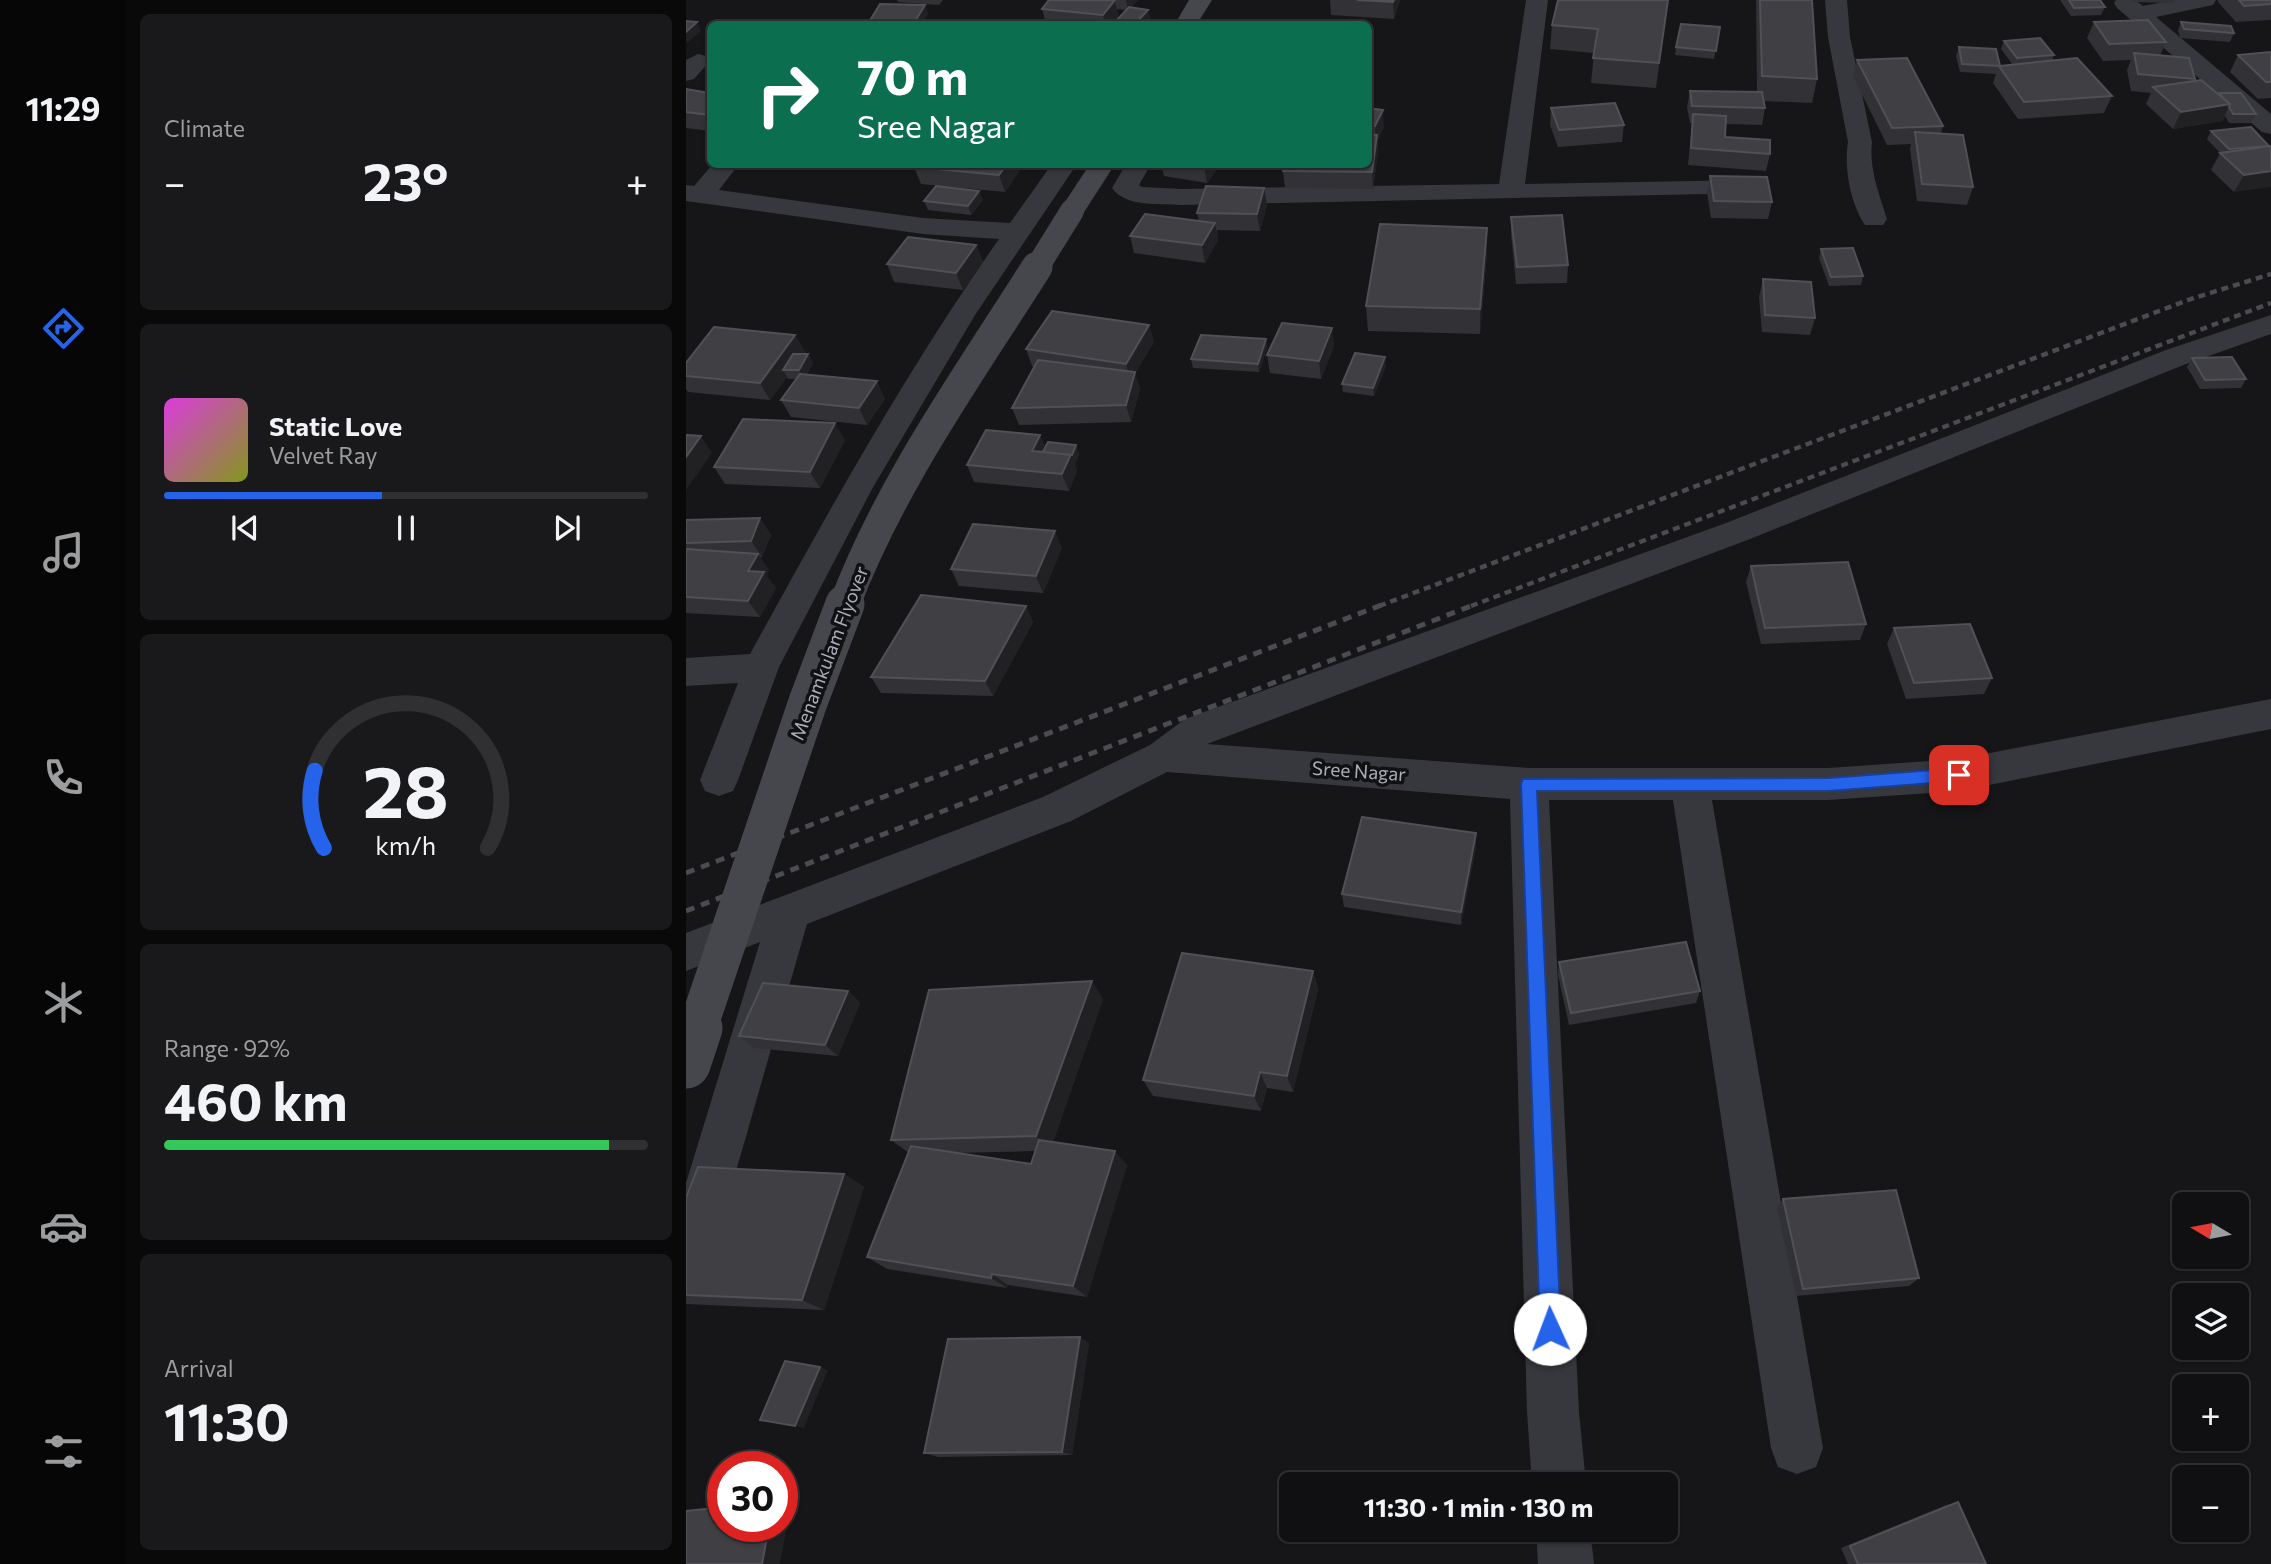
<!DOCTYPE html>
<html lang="en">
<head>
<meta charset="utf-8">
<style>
	:root { --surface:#101012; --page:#19191b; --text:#f1f3f6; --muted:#9c9d9f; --line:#303032; --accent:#2563eb }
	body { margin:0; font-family:Commissioner,sans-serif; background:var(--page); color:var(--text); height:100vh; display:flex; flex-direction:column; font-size:26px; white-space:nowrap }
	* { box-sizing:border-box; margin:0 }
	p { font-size:23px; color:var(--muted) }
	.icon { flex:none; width:38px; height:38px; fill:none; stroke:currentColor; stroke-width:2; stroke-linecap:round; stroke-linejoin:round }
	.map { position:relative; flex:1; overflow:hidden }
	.panel { display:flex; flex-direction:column; gap:14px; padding:14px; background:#09090a; width:560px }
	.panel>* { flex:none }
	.banner { position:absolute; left:21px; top:21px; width:665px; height:147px; border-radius:10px; box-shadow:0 2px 5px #0004,0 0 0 2px var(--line); background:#0b6e4f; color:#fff; overflow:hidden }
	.needle { width:46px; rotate:280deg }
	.tools { position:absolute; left:1486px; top:1192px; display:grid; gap:14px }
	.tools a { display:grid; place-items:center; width:77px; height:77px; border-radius:10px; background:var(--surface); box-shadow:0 2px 5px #0004,0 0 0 2px var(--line); font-size:35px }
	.speed { position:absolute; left:21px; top:1451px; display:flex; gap:14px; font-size:35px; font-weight:700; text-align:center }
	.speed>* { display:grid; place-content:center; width:91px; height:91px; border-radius:50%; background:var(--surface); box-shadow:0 2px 5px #0004,0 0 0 2px var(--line); line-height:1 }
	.speed .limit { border:10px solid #d22; background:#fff; color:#111 }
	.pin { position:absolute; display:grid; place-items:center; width:60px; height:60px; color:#fff; margin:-30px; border-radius:14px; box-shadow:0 4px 10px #0006 }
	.me { position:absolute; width:77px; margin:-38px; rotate:358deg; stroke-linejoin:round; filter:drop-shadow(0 0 5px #0008) }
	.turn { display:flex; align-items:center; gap:24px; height:147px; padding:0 35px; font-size:32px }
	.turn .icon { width:91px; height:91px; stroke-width:2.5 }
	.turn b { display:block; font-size:49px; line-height:60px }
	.big { font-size:52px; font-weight:700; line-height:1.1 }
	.panel .tile { flex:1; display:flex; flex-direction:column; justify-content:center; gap:10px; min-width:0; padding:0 24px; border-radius:10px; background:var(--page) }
	.panel .dial { align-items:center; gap:0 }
	.dial svg { height:182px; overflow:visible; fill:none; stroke:var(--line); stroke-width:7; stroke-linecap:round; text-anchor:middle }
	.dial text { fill:var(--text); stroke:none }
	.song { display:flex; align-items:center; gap:21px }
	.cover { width:84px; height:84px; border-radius:10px; background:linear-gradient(135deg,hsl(300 70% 55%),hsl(70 70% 35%)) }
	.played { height:7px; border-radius:4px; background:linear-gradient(90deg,var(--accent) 45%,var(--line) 45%) }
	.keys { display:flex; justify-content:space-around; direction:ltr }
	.heat { display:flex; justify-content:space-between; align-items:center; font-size:38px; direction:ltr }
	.charge { height:10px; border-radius:5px; background:linear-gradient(90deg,#34c759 92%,var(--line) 0) }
	.trip { position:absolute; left:593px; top:1472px; width:399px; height:70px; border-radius:10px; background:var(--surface); box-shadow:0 2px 5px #0004,0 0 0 2px var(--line); font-weight:700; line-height:70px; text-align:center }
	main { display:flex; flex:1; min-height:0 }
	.tabs { display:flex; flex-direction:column; width:126px; justify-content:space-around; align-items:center; background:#060607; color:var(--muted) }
	.tabs .icon { width:49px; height:49px }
	.tabs .active { color:var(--accent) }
	.tabs b { font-size:32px; color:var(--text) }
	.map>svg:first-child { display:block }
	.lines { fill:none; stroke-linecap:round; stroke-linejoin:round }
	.street { fill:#37383d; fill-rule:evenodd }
	.secondary { fill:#45474d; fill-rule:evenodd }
	.rail-far1 { stroke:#4a4c52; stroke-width:4.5; stroke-dasharray:7 5; stroke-linecap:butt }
	.rail { stroke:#4a4c52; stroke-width:5; stroke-dasharray:9 7; stroke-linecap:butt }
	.secondary-bridge-far3 { stroke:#45474d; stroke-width:24 }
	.secondary-bridge-far2 { stroke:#45474d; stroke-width:31 }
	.secondary-bridge-far1 { stroke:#45474d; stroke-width:39 }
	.secondary-bridge { stroke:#45474d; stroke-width:49 }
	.wall { fill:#323236; fill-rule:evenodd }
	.shaded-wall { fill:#212124 }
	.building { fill:#3f3f44; stroke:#4f5156; stroke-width:2 }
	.route { fill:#2563eb; stroke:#184099; stroke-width:2 }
	.labels { text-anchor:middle; stroke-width:7; stroke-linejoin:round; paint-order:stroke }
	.street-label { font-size:19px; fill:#a8adb8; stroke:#111113 }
</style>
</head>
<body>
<main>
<nav class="tabs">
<b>11:29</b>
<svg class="icon active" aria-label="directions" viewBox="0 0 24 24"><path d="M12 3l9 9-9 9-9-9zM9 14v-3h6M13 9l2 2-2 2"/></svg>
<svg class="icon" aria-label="music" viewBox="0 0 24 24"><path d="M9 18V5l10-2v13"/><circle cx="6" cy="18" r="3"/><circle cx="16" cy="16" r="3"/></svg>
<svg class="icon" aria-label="phone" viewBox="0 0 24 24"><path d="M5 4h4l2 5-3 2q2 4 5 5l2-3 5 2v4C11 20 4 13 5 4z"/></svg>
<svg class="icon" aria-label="climate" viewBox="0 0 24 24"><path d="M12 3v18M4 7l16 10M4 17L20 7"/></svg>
<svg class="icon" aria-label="car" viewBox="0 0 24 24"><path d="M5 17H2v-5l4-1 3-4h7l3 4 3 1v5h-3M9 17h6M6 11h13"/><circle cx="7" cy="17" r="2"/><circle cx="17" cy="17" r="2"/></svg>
<svg class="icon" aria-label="filters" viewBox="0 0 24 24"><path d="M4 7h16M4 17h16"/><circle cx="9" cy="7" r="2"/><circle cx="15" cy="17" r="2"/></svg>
</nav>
<section class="panel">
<div class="tile"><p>Climate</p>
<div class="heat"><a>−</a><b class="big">23°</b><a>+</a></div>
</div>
<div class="tile">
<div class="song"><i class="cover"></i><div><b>Static Love</b><p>Velvet Ray</p></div></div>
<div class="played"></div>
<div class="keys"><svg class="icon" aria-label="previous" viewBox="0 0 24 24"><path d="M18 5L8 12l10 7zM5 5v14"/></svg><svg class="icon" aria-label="pause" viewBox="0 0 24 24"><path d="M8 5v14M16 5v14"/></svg><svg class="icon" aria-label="next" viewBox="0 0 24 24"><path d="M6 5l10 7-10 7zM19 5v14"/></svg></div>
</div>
<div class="tile dial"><svg viewBox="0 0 100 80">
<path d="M14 69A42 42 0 1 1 86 69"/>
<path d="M14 69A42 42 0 0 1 10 35" stroke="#2563eb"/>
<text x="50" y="56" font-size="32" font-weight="700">28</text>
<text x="50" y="72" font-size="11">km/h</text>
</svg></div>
<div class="tile"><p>Range · 92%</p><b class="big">460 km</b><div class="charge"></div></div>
<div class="tile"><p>Arrival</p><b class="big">11:30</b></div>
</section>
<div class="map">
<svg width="1585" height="1564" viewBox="0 0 1585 1564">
	<rect width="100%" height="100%" fill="#161618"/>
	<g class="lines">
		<g class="street">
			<path d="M840 0H862L839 184 1063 180 1072 183 1076 188 1072 193 495 205C474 203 440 208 426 188L440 164H465L453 185 456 187 495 189 813 184Z"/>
			<path d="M1139 0H1161L1164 37 1186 142C1183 169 1193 193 1201 219L1197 225H1179C1164 203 1158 167 1162 142L1142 37Z"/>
			<path d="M1430 0H1449L1457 6 1488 0H1530L1527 5 1470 17 1585 114V134L1576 132 1431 8 1428 3Z"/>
			<path d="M12 54 20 56 24 61 8 79 0 81V60Z"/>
			<path d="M27 164H53L33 190 237 218 324 223 366 164H391L289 315 186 489 93 667 52 780 47 791 33 796 19 791 14 780 52 683 0 686V658L64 654C142 512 220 371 313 239L237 234 0 201V185L8 186Z"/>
			<path d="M1585 315V334L1500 364 1064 539 521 744 843 768H1142L1273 759 1585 699V729L1273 791 1142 800H1026L1137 1448 1130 1467 1111 1474 1092 1467 1085 1448 987 800H863L893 1412 900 1484H846L841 1412 824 799 481 772 385 821 121 924 24 1262 17 1279 0 1286V1183L74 942 0 971V933L357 797 464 745 499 719 1040 523 1480 350Z"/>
			<path d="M850 1530H904L908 1564H852Z"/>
		</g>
		<g class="secondary">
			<path d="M503 0H526L511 24H489Z"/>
			<path d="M404 164H429L395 217H377L373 211Z"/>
		</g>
		<g class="rail-far1">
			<path d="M693 606 1505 299 1585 274"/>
			<path d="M785 606 1585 303"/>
		</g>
		<g class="rail">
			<path d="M0 873 698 604"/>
			<path d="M0 911 790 604"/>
		</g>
		<path class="secondary-bridge-far3" d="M350 269 386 211"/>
		<path class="secondary-bridge-far2" d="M158 606C204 484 282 376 351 267"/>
		<path class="secondary-bridge-far1" d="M11 1030 122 702 159 604"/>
		<path class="secondary-bridge" d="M0 1064 12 1028"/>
	</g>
	<g class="wall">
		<path d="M211 0H257L253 5 212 2Z"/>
		<path d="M363 0H452L445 7 462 10 464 18 459 24H428V23L440 10 431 9 432 17 427 24H360L356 9Z"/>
		<path d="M644 0H714L708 19 645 15Z"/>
		<path d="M982 0 970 88 905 83 908 53 864 49 866 25Z"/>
		<path d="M1070 0H1126L1131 79 1126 103 1078 101 1079 108 1076 125 1039 124V137L1084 154 1080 171 1002 165 1006 123H1004L1001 107 1004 91 1071 92Z"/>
		<path d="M1374 0H1414L1419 7 1415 15 1385 16Z"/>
		<path d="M1445 0H1489L1487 3 1446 2Z"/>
		<path d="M1532 0H1585V20L1550 22 1532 2Z"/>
		<path d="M239 5 242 14 235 24H184L183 22Z"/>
		<path d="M1408 22 1480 42 1474 56 1509 79 1508 81 1533 94 1534 93 1570 114 1565 123H1543L1539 116 1536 121 1487 129 1460 104 1465 93 1445 91 1441 70 1445 60 1417 61 1401 38Z"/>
		<path d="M1495 22 1548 33 1544 42 1494 38 1492 30Z"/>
		<path d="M1034 27 1028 59 989 55 990 47Z"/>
		<path d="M1318 41 1368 55 1366 61 1426 96 1418 113 1332 119 1307 83 1310 74 1274 72 1270 56 1273 47 1313 66 1327 65 1315 49Z"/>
		<path d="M1585 52V98L1572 99 1544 72 1552 55Z"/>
		<path d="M1171 60 1257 126 1255 133 1287 187 1281 205 1231 201 1224 149 1225 144 1201 145 1167 76Z"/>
		<path d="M0 89 24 93V131L0 128Z"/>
		<path d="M682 108 698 127 692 140V152L687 189 599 188 597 171 682 164Z"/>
		<path d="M865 108 938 125 936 142 872 147 864 125Z"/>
		<path d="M1525 131 1583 146 1548 192 1525 170 1534 153 1521 139Z"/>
		<path d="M47 164H84L80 169Z"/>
		<path d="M338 164 319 192 235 184 228 167Z"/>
		<path d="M475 164H535L521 183 478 176Z"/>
		<path d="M1024 176 1086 202 1082 219 1025 218 1021 193Z"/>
		<path d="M578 188 581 205 574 231 531 230 532 240 519 263 448 253 444 236 513 221 511 213Z"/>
		<path d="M293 191 297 200 285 215 242 210 238 201Z"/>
		<path d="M825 217 882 265 881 283 830 284 825 234Z"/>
		<path d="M801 228V253L794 334 682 331 680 306Z"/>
		<path d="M290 245 297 262 277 290 208 282 201 264Z"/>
		<path d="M1135 249 1177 276 1175 285 1143 286 1133 258Z"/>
		<path d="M1077 279 1129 318 1124 335 1076 332 1073 297Z"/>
		<path d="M463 325 468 342 449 373 454 389 445 422 333 425 326 408 348 367 346 366 340 349Z"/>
		<path d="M109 335 119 352 117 354H122L127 363 121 374 199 399 181 425 105 417 95 400 111 379H102L101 377 84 400 2 392 0 389V363Z"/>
		<path d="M580 339 581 348 573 372 507 368 505 359Z"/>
		<path d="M648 346 635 379 584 373 581 355Z"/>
		<path d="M1506 358 1560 379 1555 388 1514 389 1501 367Z"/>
		<path d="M700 366 688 396 657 392 656 384Z"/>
		<path d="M354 435 359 448 390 445 393 454 389 464 391 471 383 491 288 482 281 465Z"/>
		<path d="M159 440 134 488 39 484 28 467Z"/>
		<path d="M74 518 85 535 76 557H74L83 570 80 575 90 588 74 617 0 613V520Z"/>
		<path d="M376 548 357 593 273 586 265 569Z"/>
		<path d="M1065 566 1180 624 1174 640 1075 644 1060 582Z"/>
		<path d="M340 606 347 622 307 696 195 693 185 677Z"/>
		<path d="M1208 628 1306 678 1298 694 1220 699 1201 644Z"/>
		<path d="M790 847 775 925 658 907 656 894Z"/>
		<path d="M873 962 1014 991 1010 1003 883 1025 872 975Z"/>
		<path d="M627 971 632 989 607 1092 581 1088 575 1111 467 1096 457 1080Z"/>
		<path d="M162 991 174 1003 152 1056 68 1048 53 1036Z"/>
		<path d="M417 999 367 1142 441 1165 401 1297 322 1285 321 1288 201 1269 181 1257 223 1153 205 1140ZM349 1151 345 1164 269 1153Z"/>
		<path d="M158 1174 178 1187 138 1310 0 1304V1198Z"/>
		<path d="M1097 1199 1233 1278 1223 1286 1110 1296 1091 1208Z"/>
		<path d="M403 1343 386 1455 252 1457 238 1453Z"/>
		<path d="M1272 1502 1300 1564H1162L1155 1548 1260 1505Z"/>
	</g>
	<g class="shaded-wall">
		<path d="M429 0 432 17 427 24H419L417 15Z"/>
		<path d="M440 0H452L442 10Z"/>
		<path d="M708 0H714L708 19 707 2Z"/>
		<path d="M239 5 242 14 235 24H228V23Z"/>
		<path d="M462 10 464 18 459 24H449Z"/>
		<path d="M11 22 15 31 1 43 0 40V32Z"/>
		<path d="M1544 104 1536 121 1487 129 1495 112Z"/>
		<path d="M697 110 698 127 692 140V152L687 189 686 172 690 143 689 126Z"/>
		<path d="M321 164H338L319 192 313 175Z"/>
		<path d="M519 164H535L521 183 518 166Z"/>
		<path d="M1585 171V187L1548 192 1558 175Z"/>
		<path d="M578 188 581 205 574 231 571 214Z"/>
		<path d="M293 191 297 200 285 215 282 206Z"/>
		<path d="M529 223 532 240 519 263 516 245Z"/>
		<path d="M801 228V253L794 334V309Z"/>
		<path d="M290 245 297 262 277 290 270 273Z"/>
		<path d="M463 325 468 342 449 373 454 389 445 422 440 405 445 381 440 364Z"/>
		<path d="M646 328 648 346 635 379 633 361Z"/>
		<path d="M109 335 119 352 106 370H97L101 377 84 400 74 383Z"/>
		<path d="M580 339 581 348 573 372 572 364Z"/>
		<path d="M122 354 127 363 118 379 113 370Z"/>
		<path d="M699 357 700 366 688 396 687 388Z"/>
		<path d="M191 381 199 399 181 425 173 408Z"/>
		<path d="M149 423 159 440 134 488 124 472Z"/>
		<path d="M354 435 360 452 346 451Z"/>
		<path d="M15 436 26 453 0 490V457Z"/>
		<path d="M390 445 393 454 389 464 391 471 383 491 376 474Z"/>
		<path d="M74 518 85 535 76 557 65 541Z"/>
		<path d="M369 531 376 548 357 593 350 576Z"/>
		<path d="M72 554 83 570 80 575 90 588 74 617 62 601V571Z"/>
		<path d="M340 606 347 622 307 696 299 681Z"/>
		<path d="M790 833V847L775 925V912Z"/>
		<path d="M627 971 632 989 607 1092 601 1076Z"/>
		<path d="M406 981 417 999 364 1150 350 1136Z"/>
		<path d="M162 991 174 1003 152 1056 139 1045Z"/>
		<path d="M574 1072 581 1088 575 1111 568 1096Z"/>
		<path d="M429 1151 441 1165 401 1297 387 1286Z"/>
		<path d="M158 1174 178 1187 138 1310 116 1300Z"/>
		<path d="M306 1274 322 1285 321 1288 305 1278Z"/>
		<path d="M394 1337 403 1343 386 1455 376 1452Z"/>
		<path d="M134 1367 142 1370 118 1428 109 1426Z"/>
		<path d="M96 1503 105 1504 94 1564H76L83 1526H96Z"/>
	</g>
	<g class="building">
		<path d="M363 0H429L417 15 356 9Z"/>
		<path d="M671 0H708L707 2Z"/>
		<path d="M872 0H982L973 63 907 58 912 29 866 25Z"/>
		<path d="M1074 0H1126L1131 79 1076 76Z"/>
		<path d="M1383 0H1414L1419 7 1388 8Z"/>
		<path d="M1553 0H1585V4L1558 6Z"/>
		<path d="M194 4 239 5 228 23 183 22Z"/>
		<path d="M443 7 462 10 449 24 428 23Z"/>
		<path d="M1462 20 1480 42 1423 44 1408 22Z"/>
		<path d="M0 21 11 22 0 32Z"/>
		<path d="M1495 22 1545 26 1548 33 1498 29Z"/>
		<path d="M995 24 1034 27 1030 51 990 47Z"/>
		<path d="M1354 38 1368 55 1331 58 1318 41Z"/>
		<path d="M1273 47 1310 49 1314 66 1276 64Z"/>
		<path d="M1585 52V82H1580L1552 55Z"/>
		<path d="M1448 53 1503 58 1509 79 1452 74Z"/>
		<path d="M1221 58 1257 126 1206 128 1171 60Z"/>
		<path d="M1391 58 1426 96 1338 102 1313 66Z"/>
		<path d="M1515 80 1544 104 1495 112 1467 87Z"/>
		<path d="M0 89 24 93V115L0 112Z"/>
		<path d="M1004 91 1076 92 1079 108 1006 106Z"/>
		<path d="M1534 93H1555L1570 114H1547L1543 107 1544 104 1537 98Z"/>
		<path d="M929 103 938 125 873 130 865 108Z"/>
		<path d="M682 108 697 110 689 126 682 125Z"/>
		<path d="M1007 114 1040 116 1039 137 1084 140V154L1005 148Z"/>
		<path d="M1565 127 1583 146 1543 149 1525 131Z"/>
		<path d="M1229 132 1277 135 1287 187 1236 184Z"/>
		<path d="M682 135H691L686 172 597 171 598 164H682Z"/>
		<path d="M1585 146V171L1558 175 1534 153Z"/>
		<path d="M230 164H321L313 175 228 167Z"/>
		<path d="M1024 176 1081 177 1086 202 1028 201Z"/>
		<path d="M250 186 293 191 282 206 238 201Z"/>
		<path d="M520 186 578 188 571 214 511 213Z"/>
		<path d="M459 214 529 223 516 245 444 236Z"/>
		<path d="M876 215 882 265 831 267 825 217Z"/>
		<path d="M694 224 801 228 794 309 680 306Z"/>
		<path d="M222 237 290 245 270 273 201 264Z"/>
		<path d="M1167 248 1177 276 1145 277 1135 249Z"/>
		<path d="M1077 279 1125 282 1129 318 1079 315Z"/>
		<path d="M366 311 463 325 440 364 340 349Z"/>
		<path d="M596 323 646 328 633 361 581 355Z"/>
		<path d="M28 327 109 335 74 383 0 376V363Z"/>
		<path d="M515 335 580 339 572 364 505 359Z"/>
		<path d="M669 353 699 357 687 388 656 384Z"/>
		<path d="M107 354H122L113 370H97Z"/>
		<path d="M1546 357 1560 379 1519 380 1506 358Z"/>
		<path d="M352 360 449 372 440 405 326 408Z"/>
		<path d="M114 374 191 381 173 408 95 400Z"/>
		<path d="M57 419 149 423 124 472 28 467Z"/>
		<path d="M300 430 354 435 346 451 385 454 376 474 281 465Z"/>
		<path d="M0 435 15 436 0 457Z"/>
		<path d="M362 442 390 445 386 455 357 452Z"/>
		<path d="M74 518 65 541 0 543V520Z"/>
		<path d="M287 524 369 531 350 576 265 569Z"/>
		<path d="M0 549 72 554 62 571 78 572 62 601 0 597Z"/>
		<path d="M1162 562 1180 624 1079 628 1065 566Z"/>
		<path d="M235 595 340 606 299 681 185 677Z"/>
		<path d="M1284 624 1306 678 1228 683 1208 628Z"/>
		<path d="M676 817 790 833 775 912 656 894Z"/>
		<path d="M1000 942 1014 991 885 1013 873 962Z"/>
		<path d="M496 953 627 971 601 1076 574 1072 568 1096 457 1080Z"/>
		<path d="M406 981 350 1136 205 1140 243 990Z"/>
		<path d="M77 983 162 991 139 1045 53 1036Z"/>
		<path d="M353 1140 429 1151 387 1286 306 1274 305 1278 181 1257 225 1146 345 1164Z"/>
		<path d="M12 1167 158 1174 116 1300 0 1295V1198Z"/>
		<path d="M1210 1190 1233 1278 1117 1289 1097 1199Z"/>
		<path d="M394 1337 376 1452 238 1453 262 1339Z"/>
		<path d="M99 1361 134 1367 109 1426 74 1420Z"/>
		<path d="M1272 1502 1300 1564H1172L1164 1546Z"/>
		<path d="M37 1507V1526H83L76 1564H0V1511Z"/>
	</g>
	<path class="route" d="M1273 768 1281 775 1273 781 1143 791H851L875 1329 871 1336 864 1339 857 1336 854 1329 835 784 837 779 1143 778Z"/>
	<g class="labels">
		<g class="street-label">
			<text transform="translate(143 653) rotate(-69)" y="7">Menamkulam Flyover</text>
			<text transform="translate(673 771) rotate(4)" y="7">Sree Nagar</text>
		</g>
	</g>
</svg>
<div class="tools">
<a><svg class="needle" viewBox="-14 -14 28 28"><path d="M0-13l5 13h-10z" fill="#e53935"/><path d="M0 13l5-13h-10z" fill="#9c9d9f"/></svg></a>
<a><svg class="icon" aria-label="layers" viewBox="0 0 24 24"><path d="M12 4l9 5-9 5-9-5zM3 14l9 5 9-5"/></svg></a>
<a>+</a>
<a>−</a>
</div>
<div class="speed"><div class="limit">30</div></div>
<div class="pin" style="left:1273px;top:775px;background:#d93025"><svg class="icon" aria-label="arrive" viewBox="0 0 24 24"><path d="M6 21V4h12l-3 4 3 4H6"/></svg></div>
<svg class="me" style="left:864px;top:1329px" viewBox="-20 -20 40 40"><circle r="19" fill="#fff"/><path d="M0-13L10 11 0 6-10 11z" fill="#2563eb"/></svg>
<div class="trip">11:30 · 1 min · 130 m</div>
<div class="banner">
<div class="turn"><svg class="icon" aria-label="right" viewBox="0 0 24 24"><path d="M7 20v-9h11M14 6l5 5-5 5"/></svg><div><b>70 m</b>Sree Nagar</div></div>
</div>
</div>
</main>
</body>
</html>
